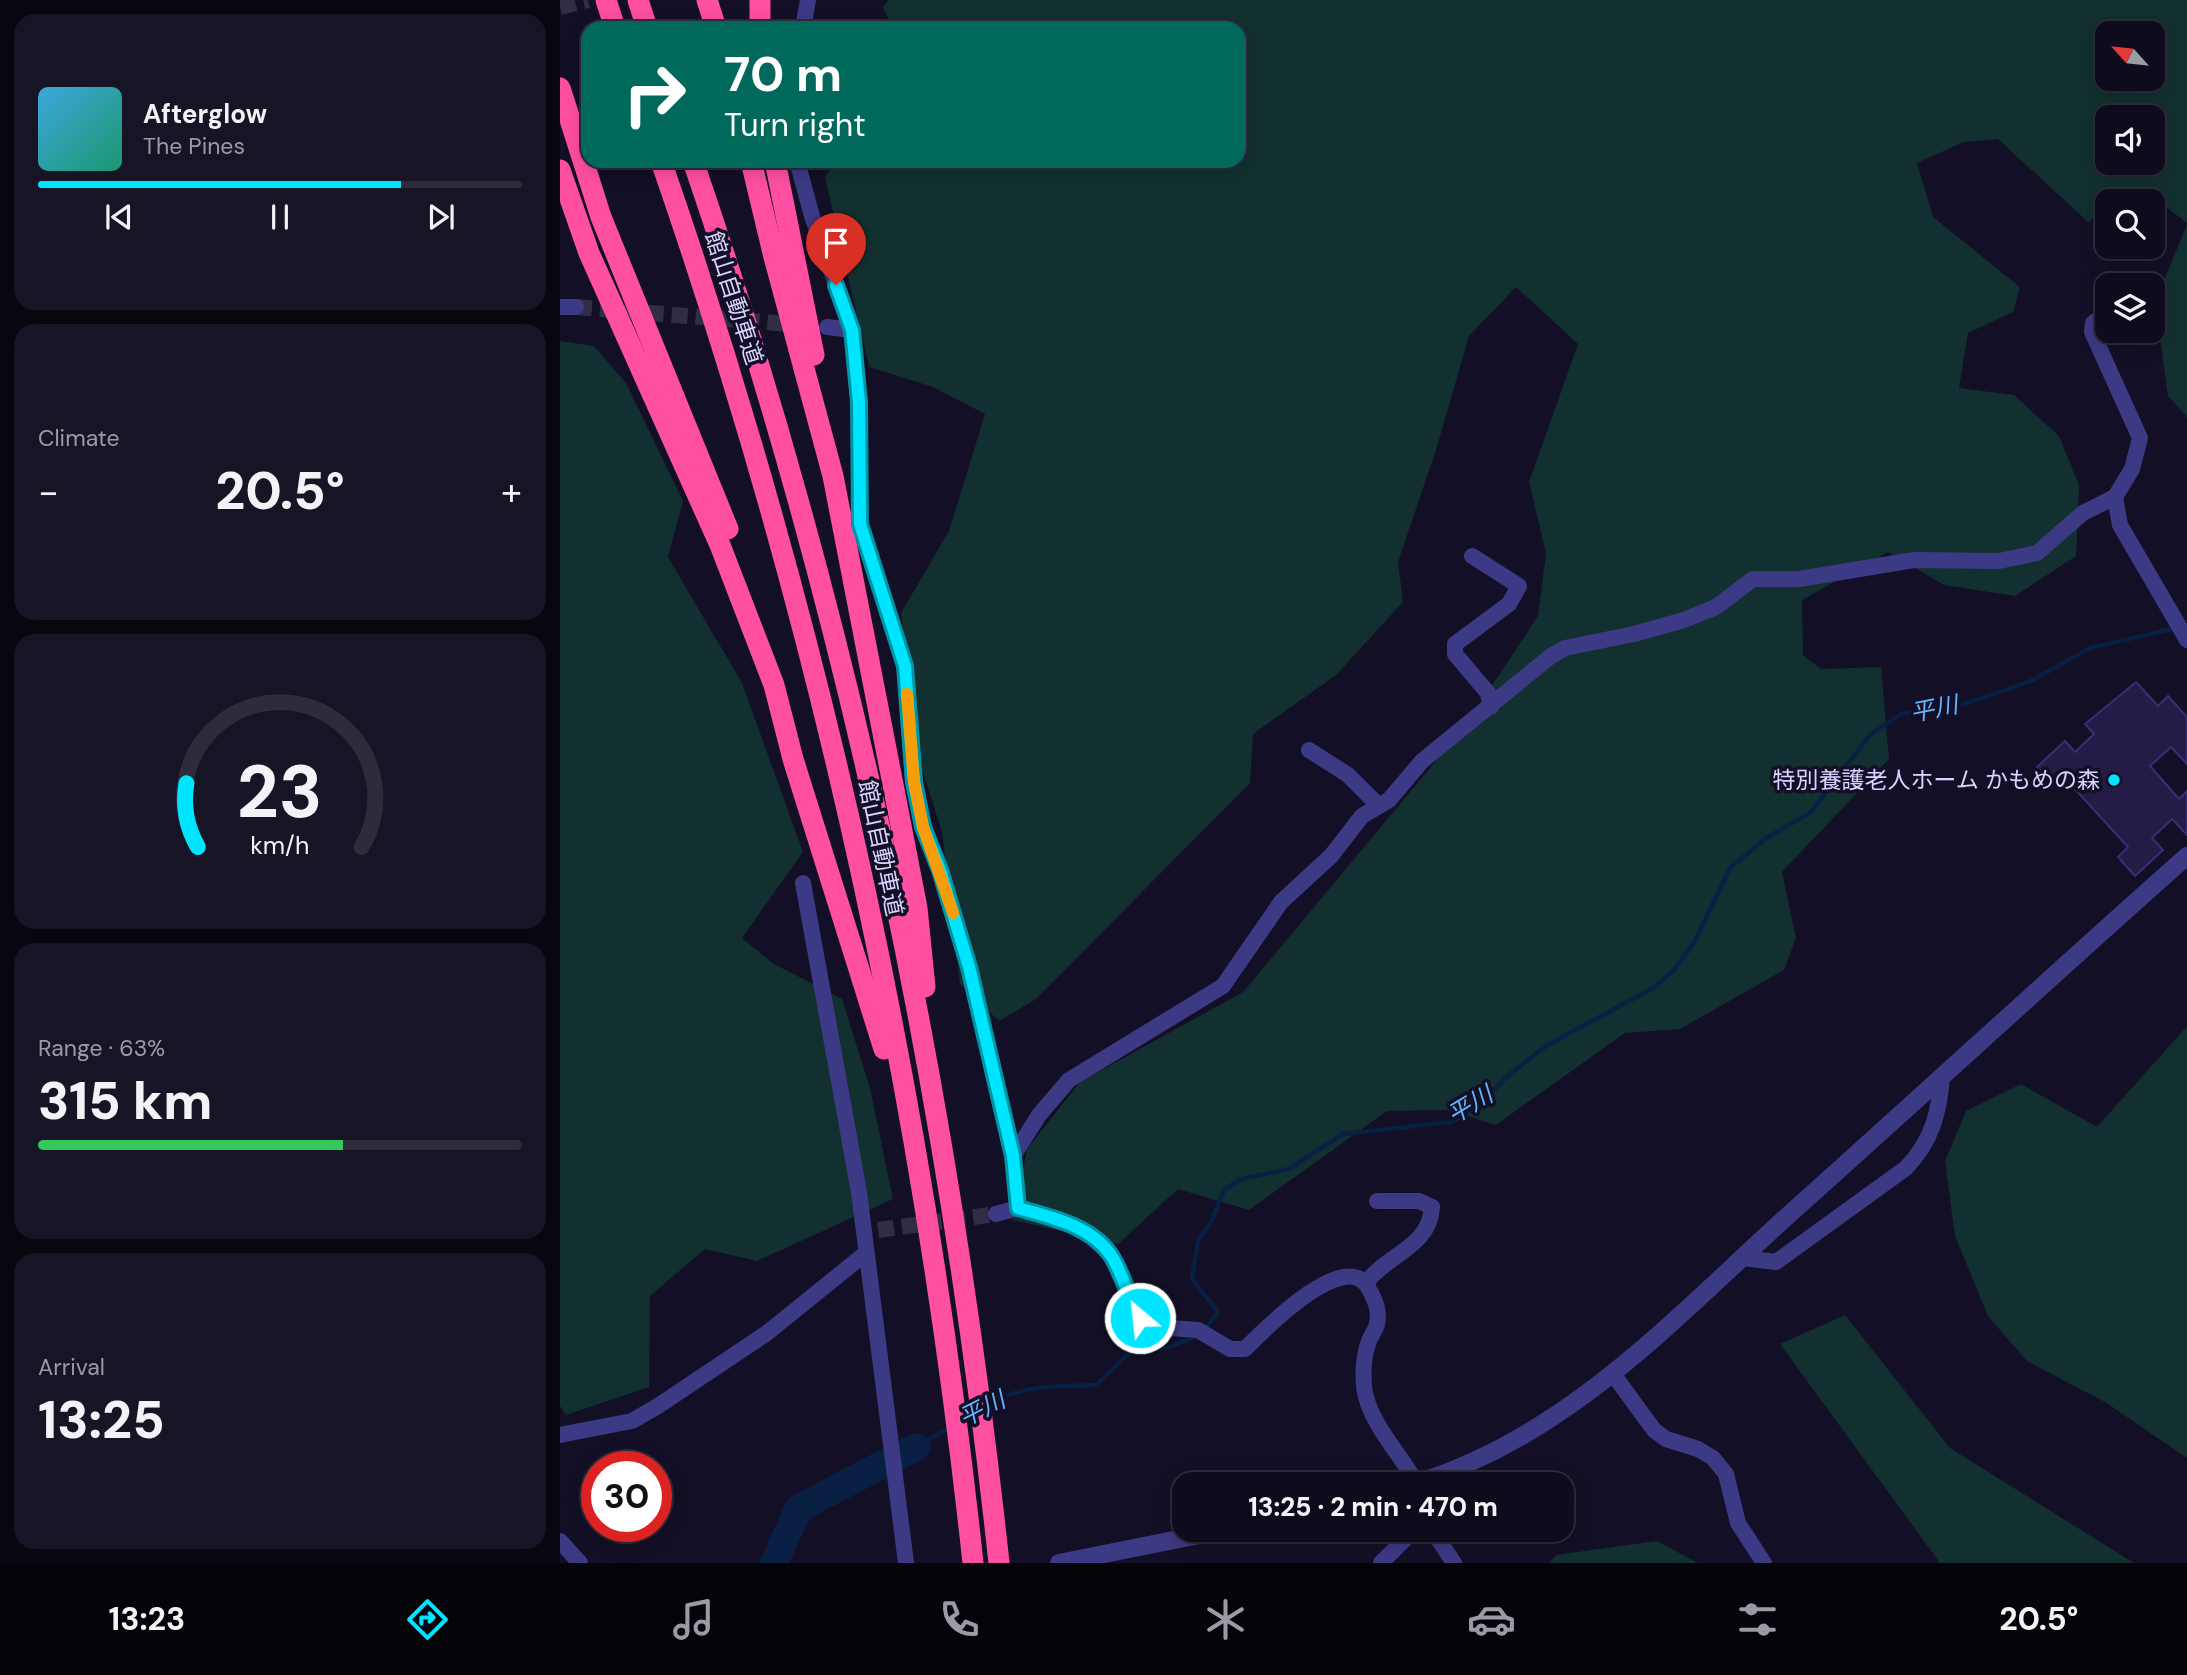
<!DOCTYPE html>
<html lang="en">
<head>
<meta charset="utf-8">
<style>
	:root { --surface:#0e0b1c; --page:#171425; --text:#f1f3f6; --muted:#9b9ba3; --line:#2e2b3b; --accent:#00e5ff }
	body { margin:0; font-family:"DM Sans","Noto Sans JP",sans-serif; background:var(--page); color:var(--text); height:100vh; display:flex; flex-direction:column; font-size:26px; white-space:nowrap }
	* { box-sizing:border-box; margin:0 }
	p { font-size:23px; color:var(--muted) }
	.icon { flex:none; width:38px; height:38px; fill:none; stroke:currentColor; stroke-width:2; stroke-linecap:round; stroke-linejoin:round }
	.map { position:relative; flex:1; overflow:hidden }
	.drawer { display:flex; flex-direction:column; gap:14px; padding:14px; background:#08060f; width:560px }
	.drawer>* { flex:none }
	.banner { position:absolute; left:21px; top:21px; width:665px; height:147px; border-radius:21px; box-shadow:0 4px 18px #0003,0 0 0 2px var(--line); background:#00695c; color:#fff; overflow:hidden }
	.needle { width:46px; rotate:297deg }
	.controls { position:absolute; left:1535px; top:21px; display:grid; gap:14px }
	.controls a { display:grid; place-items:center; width:70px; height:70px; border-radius:14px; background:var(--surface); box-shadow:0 4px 18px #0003,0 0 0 2px var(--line); font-size:35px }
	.speed { position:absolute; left:21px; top:1451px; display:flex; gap:14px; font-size:35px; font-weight:700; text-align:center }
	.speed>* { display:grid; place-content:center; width:91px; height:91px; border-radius:50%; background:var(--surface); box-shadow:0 4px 18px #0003,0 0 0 2px var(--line); line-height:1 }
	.speed .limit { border:10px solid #d22; background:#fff; color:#111 }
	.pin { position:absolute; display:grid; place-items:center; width:60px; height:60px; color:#fff; margin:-72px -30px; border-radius:50% 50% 50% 0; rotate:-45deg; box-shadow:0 0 7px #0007 }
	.pin .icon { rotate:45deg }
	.me { position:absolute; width:77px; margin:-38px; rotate:332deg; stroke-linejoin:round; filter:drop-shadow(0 0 5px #0008) }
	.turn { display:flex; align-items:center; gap:24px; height:147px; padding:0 28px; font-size:32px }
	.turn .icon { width:91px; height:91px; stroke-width:2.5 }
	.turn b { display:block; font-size:49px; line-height:60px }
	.big { font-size:52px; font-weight:800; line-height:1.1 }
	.drawer .card { flex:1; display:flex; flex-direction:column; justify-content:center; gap:10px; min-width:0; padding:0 24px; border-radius:21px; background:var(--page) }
	.drawer .dial { align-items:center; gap:0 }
	.dial svg { height:182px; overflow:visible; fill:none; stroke:var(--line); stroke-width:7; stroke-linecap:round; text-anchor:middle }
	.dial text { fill:var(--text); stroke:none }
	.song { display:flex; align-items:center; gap:21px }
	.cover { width:84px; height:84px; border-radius:10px; background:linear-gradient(135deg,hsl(200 70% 55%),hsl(160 70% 35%)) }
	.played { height:7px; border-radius:4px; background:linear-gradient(90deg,var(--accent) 75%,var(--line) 75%) }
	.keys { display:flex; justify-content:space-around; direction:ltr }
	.heat { display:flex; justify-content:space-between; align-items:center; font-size:38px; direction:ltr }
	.charge { height:10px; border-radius:5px; background:linear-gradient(90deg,#34c759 63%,var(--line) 0) }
	.trip { position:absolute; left:612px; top:1472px; width:402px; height:70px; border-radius:21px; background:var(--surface); box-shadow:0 4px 18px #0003,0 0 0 2px var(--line); font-weight:800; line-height:70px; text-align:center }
	.tab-bar { display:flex; height:112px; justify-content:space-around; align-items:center; background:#06040b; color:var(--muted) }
	.tab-bar .icon { width:49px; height:49px }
	.tab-bar .active { color:var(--accent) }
	.tab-bar b { font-size:32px; color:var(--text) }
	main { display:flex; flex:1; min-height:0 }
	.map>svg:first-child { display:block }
	.green { fill:#12302f; fill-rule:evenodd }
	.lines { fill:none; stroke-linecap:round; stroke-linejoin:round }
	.stream { stroke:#0a1f44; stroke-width:4.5 }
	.river { stroke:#0a1f44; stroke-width:28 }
	.building { fill:#241b47; stroke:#3b2d73; stroke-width:2 }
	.minor-tunnel { stroke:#312d47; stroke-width:16; stroke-dasharray:16 8; stroke-linecap:butt }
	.minor { stroke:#3d3a85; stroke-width:16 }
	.tertiary { stroke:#3d3a85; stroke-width:18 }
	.motorway { stroke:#ff4fa3; stroke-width:21 }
	.route-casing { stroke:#0095a6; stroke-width:18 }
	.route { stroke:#00e5ff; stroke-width:12 }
	.slow { stroke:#f59e0b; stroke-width:12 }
	.poi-dot { fill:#00e5ff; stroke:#130f26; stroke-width:2.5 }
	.labels { text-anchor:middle; stroke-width:7; stroke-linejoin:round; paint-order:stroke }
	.street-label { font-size:23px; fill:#d9d4ff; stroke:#130f26 }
	.poi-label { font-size:23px; fill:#d9d4ff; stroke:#130f26; text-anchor:end }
	.water-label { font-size:24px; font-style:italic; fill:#62b6ff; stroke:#130f26 }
</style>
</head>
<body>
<main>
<section class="drawer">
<div class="card">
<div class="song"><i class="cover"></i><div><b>Afterglow</b><p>The Pines</p></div></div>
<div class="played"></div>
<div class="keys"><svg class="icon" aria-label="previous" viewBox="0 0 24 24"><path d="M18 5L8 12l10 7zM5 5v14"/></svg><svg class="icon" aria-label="pause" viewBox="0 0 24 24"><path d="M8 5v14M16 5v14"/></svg><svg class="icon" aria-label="next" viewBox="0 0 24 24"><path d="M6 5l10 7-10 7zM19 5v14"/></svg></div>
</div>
<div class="card"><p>Climate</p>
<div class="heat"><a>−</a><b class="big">20.5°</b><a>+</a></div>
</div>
<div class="card dial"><svg viewBox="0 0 100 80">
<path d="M14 69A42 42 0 1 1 86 69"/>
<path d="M14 69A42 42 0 0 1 9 41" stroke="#00e5ff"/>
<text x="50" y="56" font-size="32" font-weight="700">23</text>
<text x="50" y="72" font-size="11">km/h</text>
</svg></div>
<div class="card"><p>Range · 63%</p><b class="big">315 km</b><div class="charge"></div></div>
<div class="card"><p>Arrival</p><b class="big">13:25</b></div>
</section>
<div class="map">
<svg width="1627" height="1563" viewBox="0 0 1627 1563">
	<rect width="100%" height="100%" fill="#130f26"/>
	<g class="green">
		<path d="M329 0H1627V223L1581 188 1560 201H1547V210L1528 222 1438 139 1404 142 1357 163 1373 217 1460 287 1453 312 1408 333 1399 388 1454 395 1499 436 1519 485 1516 556 1455 596 1384 585 1328 552 1242 600 1243 655 1261 669 1321 667 1329 759 1222 872 1236 938 1224 970 1120 1029 1065 1033 936 1125 887 1110 827 1111 689 1210 618 1189 558 1244 453 1220 467 1149 520 1082 683 992 906 725 978 616 986 553 969 482 1018 344 956 287 909 336 876 450 838 562 843 602 776 675 693 734 690 783 476 999 439 1021 400 984 382 832 360 763 341 613 389 531 425 414 373 387 309 367 265 177 276 161H679V28H332L323 7ZM1547 33H1592V79H1547ZM1547 117H1592V163H1547Z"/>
		<path d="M1627 225V417L1608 396 1595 301Z"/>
		<path d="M0 341 34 346 66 383 123 501 108 557 182 683 243 852 182 938 214 964 282 999 310 1088 333 1199 197 1261 145 1249 90 1296 89 1387 6 1415 0 1406Z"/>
		<path d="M1627 1026V1458L1545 1402 1467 1361 1428 1316 1395 1236 1385 1161 1406 1111 1461 1084 1537 1127Z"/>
		<path d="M1285 1315 1390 1448 1574 1563H1380L1220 1344Z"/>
		<path d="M1097 1541 1138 1563H989L996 1555Z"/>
	</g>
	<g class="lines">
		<g class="stream">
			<path d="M644 1331 658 1312 632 1279 638 1241 652 1220 664 1190 681 1179 729 1169 783 1134 891 1122 920 1105 945 1078 986 1046 1093 988 1113 971 1134 943 1170 868 1205 839 1251 812 1310 735 1341 714 1401 705 1471 681 1530 648 1616 628"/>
			<path d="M427 1405C461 1385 497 1386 536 1385L570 1352 609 1347 637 1336"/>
			<path d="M356 1447 389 1428"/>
		</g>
		<path class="river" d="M214 1563 239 1508 356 1447"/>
	</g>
	<path class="building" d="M1576 682 1598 706 1608 696 1627 717V764L1611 747 1590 766 1619 799 1627 791V835L1612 819 1592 838 1603 850 1575 876 1558 857 1568 847 1503 776 1493 784 1477 767 1505 741 1515 752 1534 734 1525 724Z"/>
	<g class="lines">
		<g class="minor-tunnel">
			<path d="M0 7 28 0"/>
			<path d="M16 307 240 325"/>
			<path d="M318 1230 436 1214"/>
		</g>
		<g class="minor">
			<path d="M243 28 248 0"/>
			<path d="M237 161 252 216 292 330 299 402 300 524 345 666 353 782 363 827 380 870 409 967 453 1156 458 1208"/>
			<path d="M0 307H16"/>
			<path d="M1547 313 1533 323 1532 332 1580 438 1572 469 1555 497"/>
			<path d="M267 327 292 330"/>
			<path d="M912 556 959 586 949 604 895 644V654L928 693 931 707"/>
			<path d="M749 750 788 775 819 806"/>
			<path d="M243 883 299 1192 346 1563"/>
			<path d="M453 1156 479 1115 509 1080 663 986 721 902 771 856 802 816 829 800 862 761 991 656 1005 648 1074 634 1124 620 1156 607 1193 579H1239L1354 560 1439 561 1477 553 1523 513 1555 497 1560 525 1627 640"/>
			<path d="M436 1214 458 1208 504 1221 531 1237 550 1254 580 1318 597 1327 638 1330 670 1349H685C704 1330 787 1245 809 1289 815 1300 820 1311 817 1324 815 1331 810 1337 808 1344 803 1358 802 1382 806 1397 814 1428 842 1456 857 1484"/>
			<path d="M1183 1258 1216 1262 1346 1168C1372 1141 1379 1113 1382 1077"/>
			<path d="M806 1283C827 1254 870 1247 872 1207L859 1201H817"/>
			<path d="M1053 1374 1094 1430 1106 1439 1138 1449 1153 1458 1166 1474 1178 1523 1204 1563"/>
			<path d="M0 1435 72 1421 98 1406 207 1333 306 1253"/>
			<path d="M872 1530 894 1563"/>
			<path d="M0 1541 20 1563"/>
			<path d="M821 1563 854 1530"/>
		</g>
		<g class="tertiary">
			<path d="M853 1484C1009 1437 1116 1316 1233 1211 1365 1093 1495 973 1627 856"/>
			<path d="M499 1563 664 1530"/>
		</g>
		<g class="motorway">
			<path d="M46 0 55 28"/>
			<path d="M78 0 87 28"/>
			<path d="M147 0 156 28"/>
			<path d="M200 28V0"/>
			<path d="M0 88 41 217 168 529"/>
			<path d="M101 161C258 614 362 1087 413 1563"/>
			<path d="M133 161C288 613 388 1088 439 1563"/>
			<path d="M191 161 214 257 273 476 357 908 365 987"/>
			<path d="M215 161 254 355"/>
			<path d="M0 170 29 253 160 545 214 685 233 759 324 1049"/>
		</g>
	</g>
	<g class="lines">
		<g class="route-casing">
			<path id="route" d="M276 285 292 330 299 402 300 524 345 666 354 782 363 827 380 870 409 967 453 1156 458 1208C489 1217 530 1225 550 1254 563 1272 568 1299 580 1318"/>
		</g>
		<use href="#route" class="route"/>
		<path class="slow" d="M347 694 354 782 363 827 393 913"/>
	</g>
	<circle class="poi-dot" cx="1554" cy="780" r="7"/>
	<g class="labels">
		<g class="street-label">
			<text transform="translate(174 298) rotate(72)" y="8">館山自動車道</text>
			<text transform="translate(321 848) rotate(78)" y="8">館山自動車道</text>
		</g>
		<g class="poi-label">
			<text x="1540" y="788">特別養護老人ホーム かもめの森</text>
		</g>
		<g class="water-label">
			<text transform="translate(1374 709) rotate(-11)" y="8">平川</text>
			<text transform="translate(910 1105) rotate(-31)" y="8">平川</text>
			<text transform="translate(422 1409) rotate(-27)" y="8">平川</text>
		</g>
	</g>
</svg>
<div class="controls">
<a><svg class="needle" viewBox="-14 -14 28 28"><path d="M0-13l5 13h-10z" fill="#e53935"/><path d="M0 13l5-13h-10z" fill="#9b9ba3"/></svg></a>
<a><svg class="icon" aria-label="sound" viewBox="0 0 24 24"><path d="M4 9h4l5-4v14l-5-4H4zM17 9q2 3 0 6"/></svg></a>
<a><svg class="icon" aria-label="search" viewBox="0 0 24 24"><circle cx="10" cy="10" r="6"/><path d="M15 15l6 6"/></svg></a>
<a><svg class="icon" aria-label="layers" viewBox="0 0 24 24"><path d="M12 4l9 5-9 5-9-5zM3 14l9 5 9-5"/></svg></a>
</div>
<div class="speed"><div class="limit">30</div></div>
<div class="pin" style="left:276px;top:285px;background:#d93025"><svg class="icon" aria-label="arrive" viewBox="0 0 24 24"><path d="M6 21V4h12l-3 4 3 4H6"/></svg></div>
<svg class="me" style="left:580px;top:1318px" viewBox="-20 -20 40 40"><circle r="17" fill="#00e5ff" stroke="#fff" stroke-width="3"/><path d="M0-11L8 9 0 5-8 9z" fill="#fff"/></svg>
<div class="trip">13:25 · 2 min · 470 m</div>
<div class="banner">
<div class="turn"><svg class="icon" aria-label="right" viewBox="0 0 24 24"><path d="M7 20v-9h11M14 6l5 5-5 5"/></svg><div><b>70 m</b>Turn right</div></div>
</div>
</div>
</main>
<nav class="tab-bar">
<b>13:23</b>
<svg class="icon active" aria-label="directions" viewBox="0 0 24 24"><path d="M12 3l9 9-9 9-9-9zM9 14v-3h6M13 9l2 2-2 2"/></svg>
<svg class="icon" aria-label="music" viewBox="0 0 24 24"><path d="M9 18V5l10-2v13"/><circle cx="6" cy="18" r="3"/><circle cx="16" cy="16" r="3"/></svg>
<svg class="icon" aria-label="phone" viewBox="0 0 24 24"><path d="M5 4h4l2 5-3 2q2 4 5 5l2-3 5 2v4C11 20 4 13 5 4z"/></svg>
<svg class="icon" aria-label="climate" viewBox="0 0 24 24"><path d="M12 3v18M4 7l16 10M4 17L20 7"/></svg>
<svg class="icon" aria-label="car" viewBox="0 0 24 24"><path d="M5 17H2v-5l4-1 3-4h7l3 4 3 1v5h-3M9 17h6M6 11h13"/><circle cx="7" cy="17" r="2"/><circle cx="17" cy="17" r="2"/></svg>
<svg class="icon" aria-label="filters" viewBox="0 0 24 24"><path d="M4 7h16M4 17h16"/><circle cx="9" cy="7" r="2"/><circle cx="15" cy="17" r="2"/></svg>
<b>20.5°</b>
</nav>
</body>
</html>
